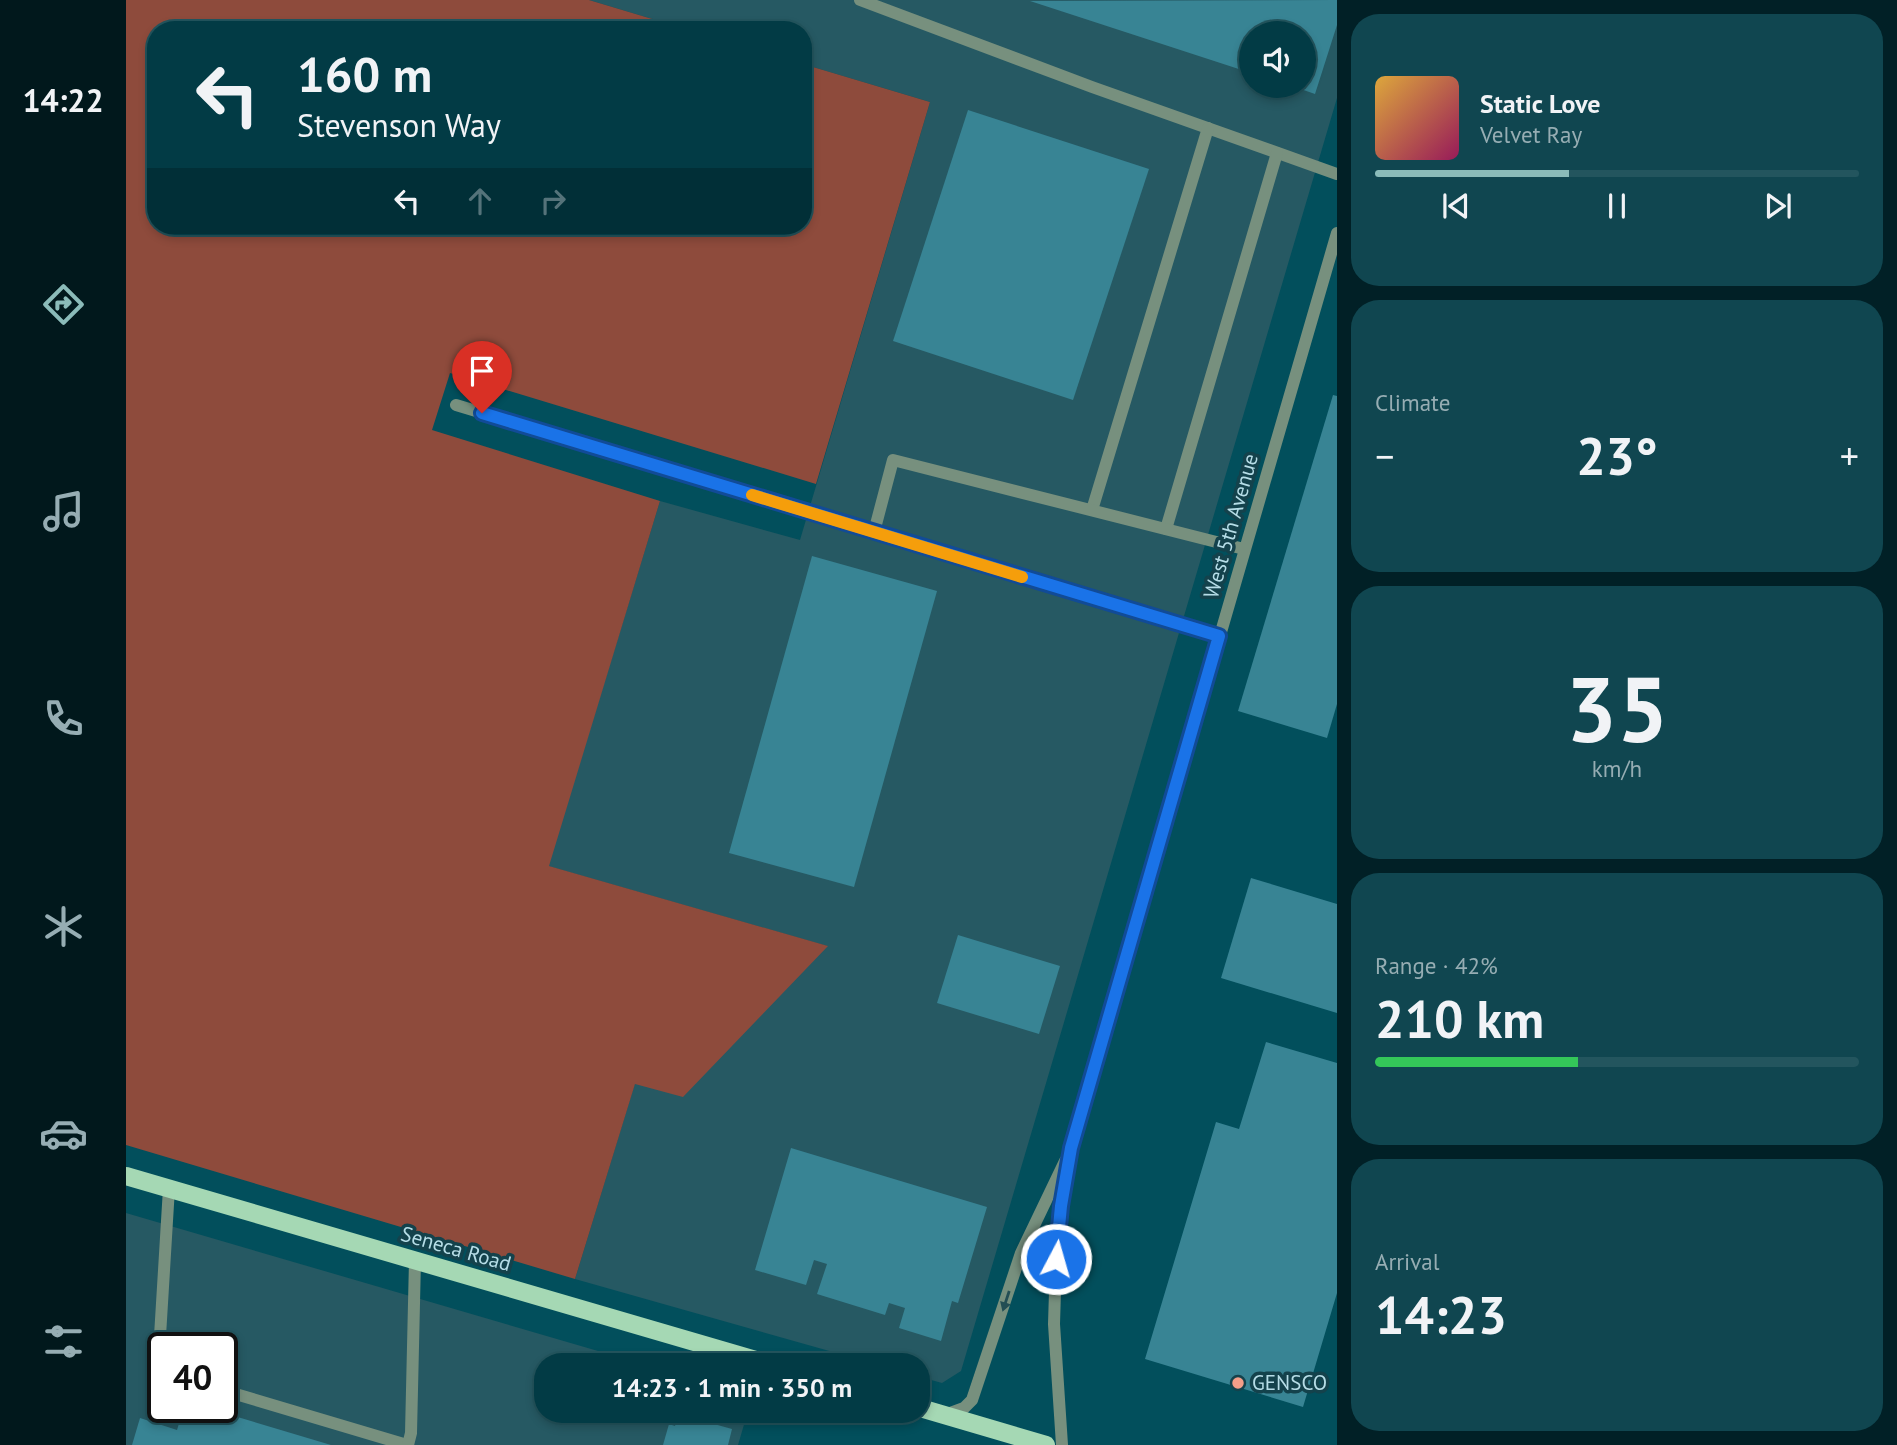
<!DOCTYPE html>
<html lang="en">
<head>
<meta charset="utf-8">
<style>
	:root { --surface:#023b45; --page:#104650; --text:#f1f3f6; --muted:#96adb3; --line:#23555e; --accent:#8bbbb9 }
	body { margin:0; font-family:"PT Sans",sans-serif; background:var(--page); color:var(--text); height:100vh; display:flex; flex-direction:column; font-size:26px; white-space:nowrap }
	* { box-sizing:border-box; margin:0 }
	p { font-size:23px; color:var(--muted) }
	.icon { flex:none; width:38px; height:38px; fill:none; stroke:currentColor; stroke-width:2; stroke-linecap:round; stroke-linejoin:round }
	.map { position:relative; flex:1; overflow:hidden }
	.panel { display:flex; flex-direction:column; gap:14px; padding:14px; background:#012026; width:560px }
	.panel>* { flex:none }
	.banner { position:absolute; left:21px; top:21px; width:665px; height:214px; border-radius:28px; box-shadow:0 4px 10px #0003,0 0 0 2px var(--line); background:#023b45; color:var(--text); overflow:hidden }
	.controls { position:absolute; left:1113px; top:21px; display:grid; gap:14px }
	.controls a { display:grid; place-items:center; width:77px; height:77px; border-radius:50%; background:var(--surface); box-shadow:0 4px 10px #0003,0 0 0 2px var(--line); font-size:35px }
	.speed { position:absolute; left:21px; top:1332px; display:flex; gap:14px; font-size:35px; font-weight:700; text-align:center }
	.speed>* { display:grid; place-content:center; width:91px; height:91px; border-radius:50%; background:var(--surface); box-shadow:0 4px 10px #0003,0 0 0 2px var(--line); line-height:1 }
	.speed .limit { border:4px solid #111; border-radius:10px; background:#fff; color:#111 }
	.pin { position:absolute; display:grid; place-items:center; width:60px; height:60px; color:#fff; margin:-72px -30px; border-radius:50% 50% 50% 0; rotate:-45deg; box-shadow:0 0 7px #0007 }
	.pin .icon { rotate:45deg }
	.me { position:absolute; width:77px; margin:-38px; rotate:6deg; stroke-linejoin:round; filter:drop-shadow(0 0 5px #0008) }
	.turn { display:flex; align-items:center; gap:24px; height:147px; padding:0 35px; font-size:32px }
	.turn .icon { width:91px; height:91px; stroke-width:2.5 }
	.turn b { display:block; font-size:49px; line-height:60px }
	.lanes { display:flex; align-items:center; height:66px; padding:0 35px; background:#0003; justify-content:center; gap:35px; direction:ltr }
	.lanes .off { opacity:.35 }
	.big { font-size:52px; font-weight:800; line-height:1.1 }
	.panel .tile { flex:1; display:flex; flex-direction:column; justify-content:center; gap:10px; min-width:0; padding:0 24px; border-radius:28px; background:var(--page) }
	.panel .dial { align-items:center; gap:0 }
	.dial b { font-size:91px; line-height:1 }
	.song { display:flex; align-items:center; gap:21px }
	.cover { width:84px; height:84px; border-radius:10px; background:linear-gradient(135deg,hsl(40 70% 55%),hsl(330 70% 35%)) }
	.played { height:7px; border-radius:4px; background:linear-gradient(90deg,var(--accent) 40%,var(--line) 40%) }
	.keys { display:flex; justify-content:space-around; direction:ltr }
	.heat { display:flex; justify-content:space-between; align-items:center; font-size:38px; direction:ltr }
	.charge { height:10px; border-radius:5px; background:linear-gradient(90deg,#34c759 42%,var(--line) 0) }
	.trip { position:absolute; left:408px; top:1353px; width:396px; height:70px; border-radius:28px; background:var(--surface); box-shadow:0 4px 10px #0003,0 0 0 2px var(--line); font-weight:800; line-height:70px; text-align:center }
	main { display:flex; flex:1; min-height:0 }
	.dock { display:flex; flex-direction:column; width:126px; justify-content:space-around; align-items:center; background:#01181c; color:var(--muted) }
	.dock .icon { width:49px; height:49px }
	.dock .active { color:var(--accent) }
	.dock b { font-size:32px; color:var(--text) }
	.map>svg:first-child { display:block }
	.built { fill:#265963; fill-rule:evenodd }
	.green { fill:#8e4b3c }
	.building { fill:#388494 }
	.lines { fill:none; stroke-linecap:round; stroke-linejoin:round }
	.minor { stroke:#77907e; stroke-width:12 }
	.major { stroke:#a5d8b4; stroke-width:18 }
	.oneway { fill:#234e54 }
	.route-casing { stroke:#114b97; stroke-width:18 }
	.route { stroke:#1a73e8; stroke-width:12 }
	.slow { stroke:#f59e0b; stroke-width:12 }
	.poi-dot { fill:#f49e89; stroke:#14424c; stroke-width:2.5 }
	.labels { text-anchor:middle; stroke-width:7; stroke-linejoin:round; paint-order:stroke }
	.street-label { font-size:21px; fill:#b6dde7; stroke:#14424c }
	.poi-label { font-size:21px; fill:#b6dde7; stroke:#14424c; text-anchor:start }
</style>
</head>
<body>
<main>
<nav class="dock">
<b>14:22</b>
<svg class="icon active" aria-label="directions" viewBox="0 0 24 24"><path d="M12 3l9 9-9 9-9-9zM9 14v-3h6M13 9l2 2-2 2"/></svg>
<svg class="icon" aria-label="music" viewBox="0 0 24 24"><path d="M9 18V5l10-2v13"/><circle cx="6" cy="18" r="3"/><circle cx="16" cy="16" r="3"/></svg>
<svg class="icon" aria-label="phone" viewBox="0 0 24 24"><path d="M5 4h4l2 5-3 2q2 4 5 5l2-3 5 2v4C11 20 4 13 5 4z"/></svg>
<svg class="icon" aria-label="climate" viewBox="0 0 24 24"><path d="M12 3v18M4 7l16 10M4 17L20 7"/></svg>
<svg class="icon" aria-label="car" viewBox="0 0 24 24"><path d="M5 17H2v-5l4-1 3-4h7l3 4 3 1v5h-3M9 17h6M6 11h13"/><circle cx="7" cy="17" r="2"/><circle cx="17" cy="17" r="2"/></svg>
<svg class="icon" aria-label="filters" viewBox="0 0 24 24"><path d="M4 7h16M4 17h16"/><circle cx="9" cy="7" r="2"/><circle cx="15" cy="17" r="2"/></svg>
</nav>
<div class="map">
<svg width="1211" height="1445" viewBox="0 0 1211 1445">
	<rect width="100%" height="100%" fill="#024f5c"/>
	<g class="built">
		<path d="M463 0H1211V98L835 1371 816 1383 791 1376V1365H753L449 1279 509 1083 701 946 422 866 534 501 674 540 804 102 677 64V30H563ZM1125 33H1178V86H1125Z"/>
		<path d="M0 1213 520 1365H420V1410L622 1411 612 1445H0ZM37 1348H96V1407H37Z"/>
	</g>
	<path class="green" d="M0 0H463L563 30H30V226H677V64L804 102 690 484 324 373 306 430 534 501 423 866 702 946 557 1097 509 1084 449 1279 0 1145Z"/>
	<g class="building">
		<path d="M1211 0V25L1189 94 1166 86H1178V33H1125V73L904 1Z"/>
		<path d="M842 110 1023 169 947 400 767 341Z"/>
		<path d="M1207 395 1211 396V704L1201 738 1112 711Z"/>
		<path d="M686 556 811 591 728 887 603 853Z"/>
		<path d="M1125 878 1211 904V1013L1095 978Z"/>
		<path d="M832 935 934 966 913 1034 811 1003Z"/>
		<path d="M1140 1042 1211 1063V1293L1177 1407 1019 1359 1090 1122 1113 1129Z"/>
		<path d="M665 1148 861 1207 832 1303 826 1301 815 1341 773 1328 779 1308 763 1303 759 1315 691 1294 701 1264 688 1260 680 1285 629 1270Z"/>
		<path d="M58 1407H78L205 1445H6L14 1418 51 1430Z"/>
		<path d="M552 1414 606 1429 602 1445H537L543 1424 549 1426Z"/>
	</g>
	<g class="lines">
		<g class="minor">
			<path d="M734 0 966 87 1211 174"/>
			<path d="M330 405 1093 636"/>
			<path d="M966 510 1082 128"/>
			<path d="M1040 529 1151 153"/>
			<path d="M748 532 767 460 1118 549"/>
			<path d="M37 1371 32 1369 43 1188"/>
			<path d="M96 1390 281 1445"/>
			<path d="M819 1415 838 1408 846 1400 895 1253 939 1161"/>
			<path d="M282 1445 285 1433 289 1260"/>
			<path d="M936 1445 928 1324 930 1259 945 1148 1211 233"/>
		</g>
		<g class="major">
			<path d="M0 1176 647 1365"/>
			<path d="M791 1407 920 1445"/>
		</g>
	</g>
	<defs><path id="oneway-solid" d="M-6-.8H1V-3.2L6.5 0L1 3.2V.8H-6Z" transform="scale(1.75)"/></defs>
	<use class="oneway" href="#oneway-solid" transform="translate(880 1301) rotate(108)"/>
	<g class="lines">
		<g class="route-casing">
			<path id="route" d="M356 413 1093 636 945 1148 935 1206 930 1259"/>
		</g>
		<use href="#route" class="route"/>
		<path class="slow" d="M626 495 896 577"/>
	</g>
	<circle class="poi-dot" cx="1112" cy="1383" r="7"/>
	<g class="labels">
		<g class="street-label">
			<text transform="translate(1105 526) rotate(-74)" y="7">West 5th Avenue</text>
			<text transform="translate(330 1249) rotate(16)" y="7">Seneca Road</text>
		</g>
		<g class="poi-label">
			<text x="1126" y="1390">GENSCO</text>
		</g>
	</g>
</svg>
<div class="controls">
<a><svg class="icon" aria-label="sound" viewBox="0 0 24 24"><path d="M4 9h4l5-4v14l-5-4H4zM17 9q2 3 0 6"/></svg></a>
</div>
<div class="speed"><div class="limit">40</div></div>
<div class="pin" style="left:356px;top:413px;background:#d93025"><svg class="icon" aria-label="arrive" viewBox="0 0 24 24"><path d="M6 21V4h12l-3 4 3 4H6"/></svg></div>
<svg class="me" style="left:930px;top:1259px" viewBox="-20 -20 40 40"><circle r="17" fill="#1a73e8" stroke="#fff" stroke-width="3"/><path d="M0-11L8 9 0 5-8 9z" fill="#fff"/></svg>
<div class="trip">14:23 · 1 min · 350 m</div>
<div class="banner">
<div class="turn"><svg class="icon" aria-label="left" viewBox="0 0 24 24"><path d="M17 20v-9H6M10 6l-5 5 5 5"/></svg><div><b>160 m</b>Stevenson Way</div></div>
<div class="lanes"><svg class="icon" aria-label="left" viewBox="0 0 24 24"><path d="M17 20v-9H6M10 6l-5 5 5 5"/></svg><svg class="icon off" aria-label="ahead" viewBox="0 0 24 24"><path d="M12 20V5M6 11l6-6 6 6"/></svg><svg class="icon off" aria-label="right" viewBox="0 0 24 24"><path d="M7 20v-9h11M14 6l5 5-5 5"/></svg></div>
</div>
</div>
<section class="panel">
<div class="tile">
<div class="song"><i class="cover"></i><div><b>Static Love</b><p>Velvet Ray</p></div></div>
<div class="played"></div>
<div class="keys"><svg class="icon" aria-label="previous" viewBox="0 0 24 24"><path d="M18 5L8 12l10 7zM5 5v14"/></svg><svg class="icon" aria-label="pause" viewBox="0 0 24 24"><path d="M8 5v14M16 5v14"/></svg><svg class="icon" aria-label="next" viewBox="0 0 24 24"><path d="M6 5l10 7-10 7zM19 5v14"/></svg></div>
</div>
<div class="tile"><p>Climate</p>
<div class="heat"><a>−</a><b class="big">23°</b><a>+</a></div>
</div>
<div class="tile dial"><b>35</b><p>km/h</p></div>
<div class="tile"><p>Range · 42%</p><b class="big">210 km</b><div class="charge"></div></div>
<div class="tile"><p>Arrival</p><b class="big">14:23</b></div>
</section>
</main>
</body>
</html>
